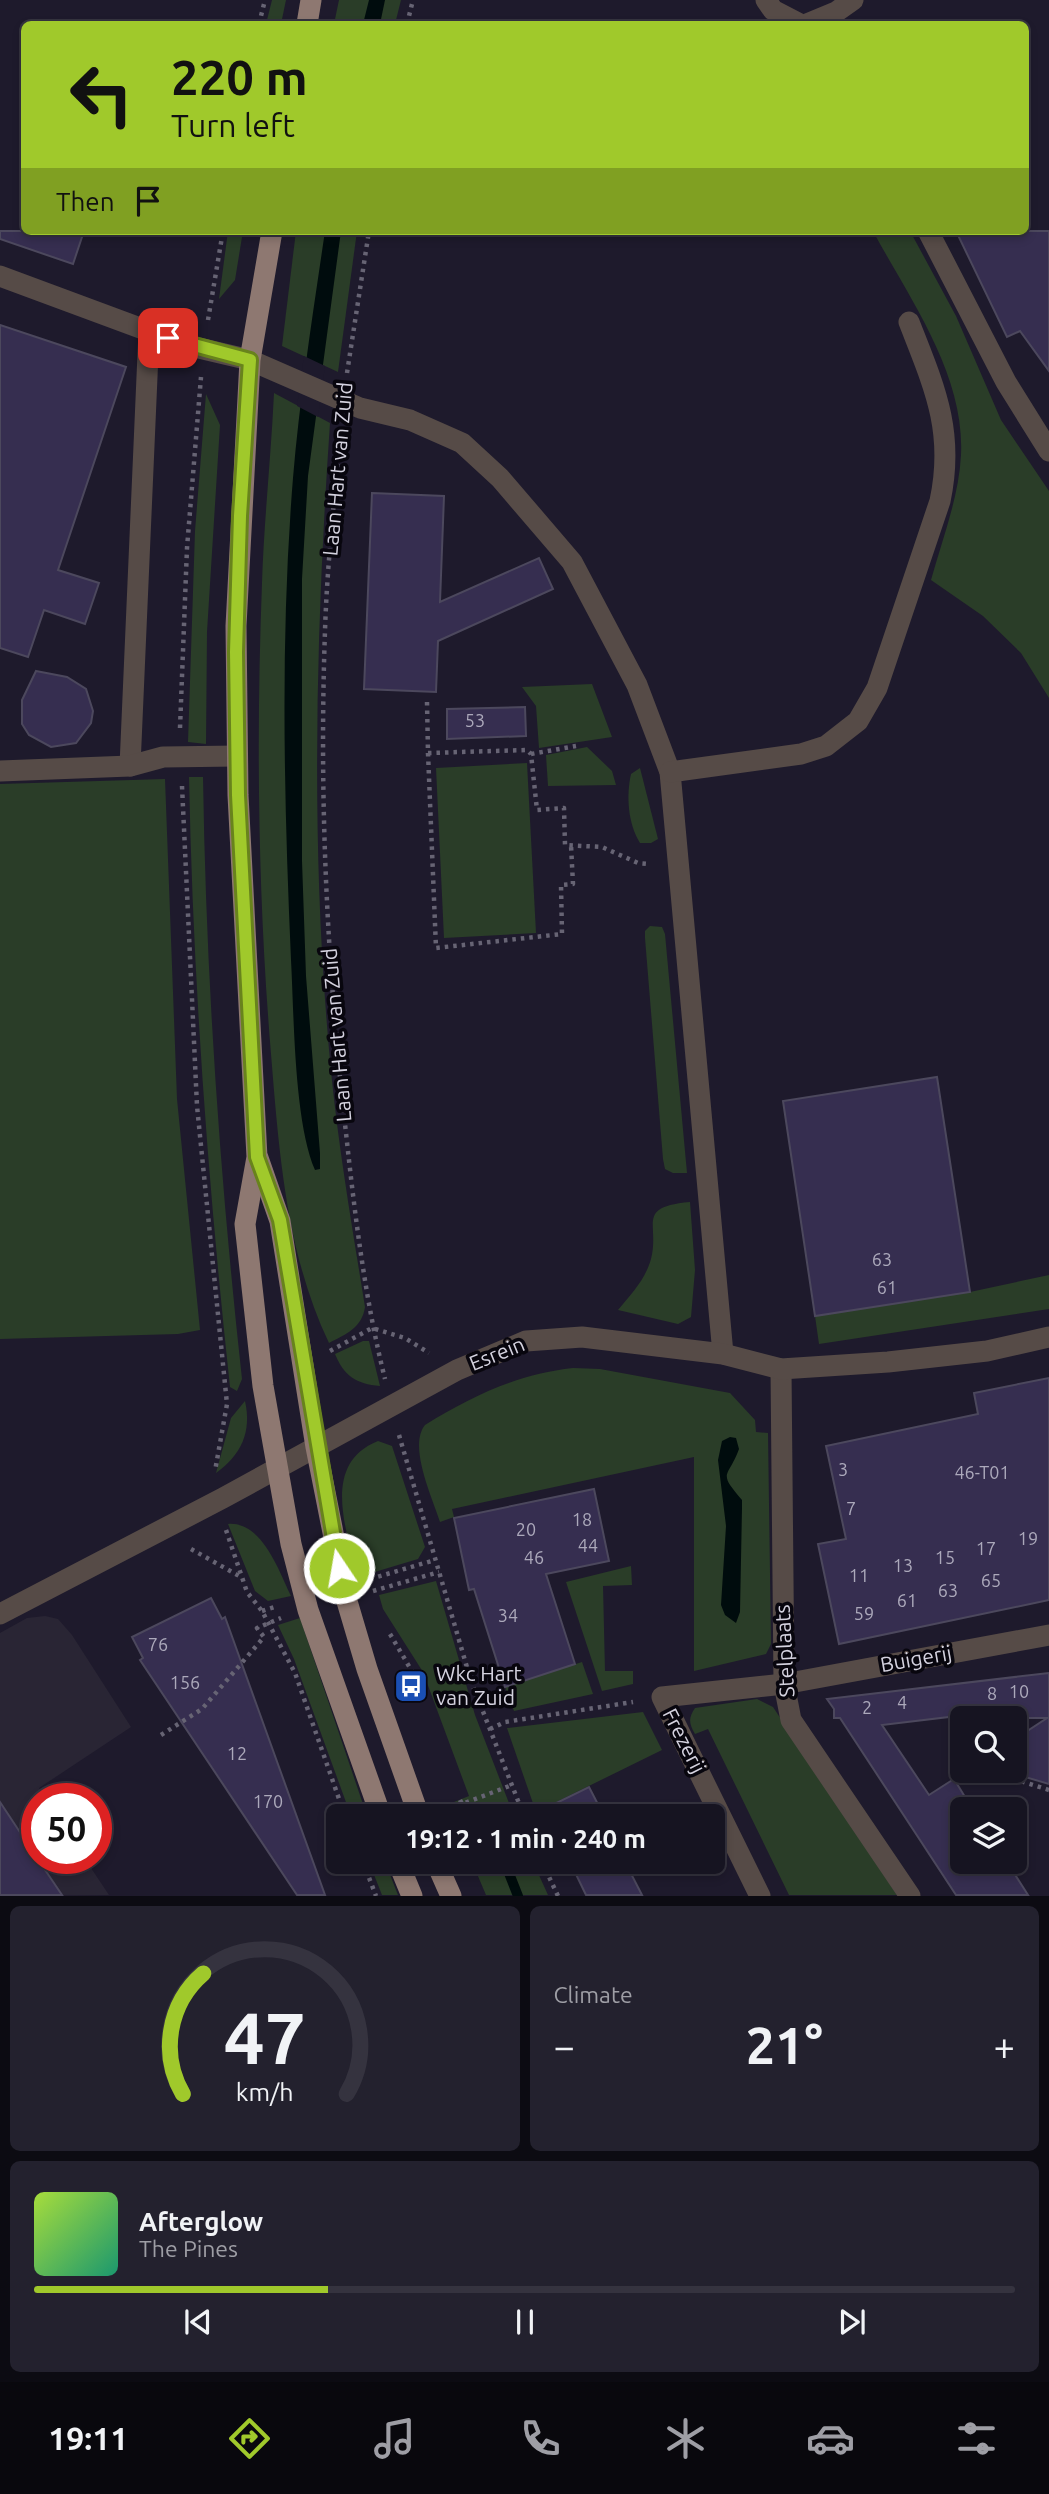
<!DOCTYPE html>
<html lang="en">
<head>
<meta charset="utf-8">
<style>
	:root { --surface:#161421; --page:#23212e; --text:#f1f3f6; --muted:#9e9ea5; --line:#35333f; --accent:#a0c92b }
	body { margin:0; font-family:Ubuntu,sans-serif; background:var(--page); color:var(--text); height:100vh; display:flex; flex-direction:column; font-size:26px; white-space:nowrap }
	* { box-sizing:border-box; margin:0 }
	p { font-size:23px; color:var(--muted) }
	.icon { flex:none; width:38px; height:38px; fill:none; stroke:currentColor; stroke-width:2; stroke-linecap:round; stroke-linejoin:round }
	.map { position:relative; height:1896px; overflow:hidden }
	.drawer { display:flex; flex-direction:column; gap:10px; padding:10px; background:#0c0b12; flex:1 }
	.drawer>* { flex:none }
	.hud { position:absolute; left:21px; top:21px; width:1008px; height:214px; border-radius:10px; box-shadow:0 4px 10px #0003,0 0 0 2px var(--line); background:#a0c92b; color:#111; overflow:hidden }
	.buttons { position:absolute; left:950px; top:1706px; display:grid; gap:14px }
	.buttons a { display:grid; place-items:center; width:77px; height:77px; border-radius:10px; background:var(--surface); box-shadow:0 4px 10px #0003,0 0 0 2px var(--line); font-size:35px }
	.speed { position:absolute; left:21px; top:1783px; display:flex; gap:14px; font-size:35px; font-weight:700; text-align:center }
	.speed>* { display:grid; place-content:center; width:91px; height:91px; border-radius:50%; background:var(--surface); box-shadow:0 4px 10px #0003,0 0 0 2px var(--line); line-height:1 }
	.speed .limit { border:10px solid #d22; background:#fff; color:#111 }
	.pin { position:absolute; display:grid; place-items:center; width:60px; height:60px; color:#fff; margin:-30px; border-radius:14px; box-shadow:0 4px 10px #0006 }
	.me { position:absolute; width:77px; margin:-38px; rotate:348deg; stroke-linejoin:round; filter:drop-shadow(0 0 5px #0008) }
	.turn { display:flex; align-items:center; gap:24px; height:147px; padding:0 35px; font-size:32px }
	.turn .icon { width:91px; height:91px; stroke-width:2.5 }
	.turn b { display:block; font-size:49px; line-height:60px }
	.then { display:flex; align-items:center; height:66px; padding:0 35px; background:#0003; gap:14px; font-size:26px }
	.big { font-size:52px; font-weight:700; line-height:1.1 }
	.drawer .widget { flex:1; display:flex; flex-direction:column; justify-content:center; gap:10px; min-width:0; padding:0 24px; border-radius:10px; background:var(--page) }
	.drawer .dial { align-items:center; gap:0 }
	.dial svg { height:182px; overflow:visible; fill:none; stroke:var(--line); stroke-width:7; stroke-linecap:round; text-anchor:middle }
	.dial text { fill:var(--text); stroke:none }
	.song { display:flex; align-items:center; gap:21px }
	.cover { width:84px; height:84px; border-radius:10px; background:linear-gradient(135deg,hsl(80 70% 55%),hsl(160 70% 35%)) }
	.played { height:7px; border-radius:4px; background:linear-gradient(90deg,var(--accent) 30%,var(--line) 30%) }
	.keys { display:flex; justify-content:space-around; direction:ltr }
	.heat { display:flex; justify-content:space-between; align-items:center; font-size:38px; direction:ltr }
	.drawer .tiles { flex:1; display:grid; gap:10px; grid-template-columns:1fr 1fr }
	.widget:last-child { grid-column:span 2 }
	.trip { position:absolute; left:326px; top:1804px; width:399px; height:70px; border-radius:10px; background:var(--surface); box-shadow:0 4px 10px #0003,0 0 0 2px var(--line); font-weight:700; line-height:70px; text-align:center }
	.menu { display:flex; height:112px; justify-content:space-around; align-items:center; background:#09080d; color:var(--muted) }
	.menu .icon { width:49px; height:49px }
	.menu .selected { color:var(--accent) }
	.menu b { font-size:32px; color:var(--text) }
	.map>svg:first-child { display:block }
	.commercial { fill:#292534 }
	.green { fill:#2a3d28 }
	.water { fill:#000c0d }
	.pier { fill:#1e1a2c }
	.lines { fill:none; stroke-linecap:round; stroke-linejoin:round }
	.stream { stroke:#000c0d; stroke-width:10 }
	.building { fill:#362e50; stroke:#4c485d; stroke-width:2 }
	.path { stroke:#676474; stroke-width:4.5; stroke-dasharray:3.5 5; stroke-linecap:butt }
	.minor { stroke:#564b47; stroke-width:21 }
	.major { stroke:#8e7871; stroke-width:21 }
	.route-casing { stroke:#68831c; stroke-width:18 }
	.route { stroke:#a0c92b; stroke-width:12 }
	.labels { text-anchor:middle; stroke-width:7; stroke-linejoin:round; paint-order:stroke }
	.number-label { font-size:18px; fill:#aca9bb }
	.street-label { font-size:21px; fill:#d4d2df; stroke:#08060e }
	.poi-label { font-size:21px; fill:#d4d2df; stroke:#08060e; text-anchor:start }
</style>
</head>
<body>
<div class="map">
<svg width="1049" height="1896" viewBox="0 0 1049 1896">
	<rect width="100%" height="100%" fill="#1e1a2c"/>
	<path class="commercial" d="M45 1616 58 1619 72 1635 131 1727 39 1788 45 1799H37V1858L85 1859 109 1895 0 1896V1633L27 1618Z"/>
	<g class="green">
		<path d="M272 0H286L281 24H266Z"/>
		<path d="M339 0H401L395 24H334Z"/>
		<path d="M228 231H243L235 280 219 299Z"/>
		<path d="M296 231H357L338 372 282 346Z"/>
		<path d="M879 231H910L956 316 1001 420 1049 491V698L1021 653 983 616 931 580C942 540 959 497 961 455 965 375 911 301 874 233Z"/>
		<path d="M274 393 330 423C315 643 310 862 332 1081 340 1157 353 1232 365 1307 362 1328 346 1334 329 1343 286 1253 279 1151 271 1054 258 897 256 741 262 583 264 520 271 457 274 393Z"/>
		<path d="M206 394 220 425 207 632 206 744 188 742 195 531Z"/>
		<path d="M592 684 612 737 539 748 536 706 522 687Z"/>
		<path d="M587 747 612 771 616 785 548 786 546 755Z"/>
		<path d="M527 763 536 933 444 938 436 768Z"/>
		<path d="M640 768 658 839 651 843H640C628 824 626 796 631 774Z"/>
		<path d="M189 777H203C206 979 220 1179 242 1379L237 1391 230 1387C208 1184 193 981 189 777Z"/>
		<path d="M165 779 177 1099 200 1330 178 1334 0 1339V784Z"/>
		<path d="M650 926 662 927 665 934 687 1173H673L665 1169 663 1159 645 938V931Z"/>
		<path d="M690 1202 695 1270 691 1317 678 1324 618 1310C632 1293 645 1280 651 1259 660 1224 635 1207 690 1202Z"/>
		<path d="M1049 1275V1309L819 1344 815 1316 970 1292Z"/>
		<path d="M363 1341H369L380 1386C356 1384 344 1376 335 1354Z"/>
		<path d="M573 1368 600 1369 730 1393 755 1420 756 1432 768 1433 771 1644 766 1654 694 1671V1457L452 1509 454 1517 440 1522C432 1497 408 1446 425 1425 472 1396 518 1374 573 1368Z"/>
		<path d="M245 1401C252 1432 241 1455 216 1473L231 1418Z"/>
		<path d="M378 1441 392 1446 425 1547 418 1559 358 1577C347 1532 320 1464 378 1441Z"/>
		<path d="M228 1524C262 1521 279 1571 291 1596L268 1601 255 1591Z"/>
		<path d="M631 1566 632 1585 603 1586 605 1671H633V1684L602 1691 566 1582Z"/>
		<path d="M436 1581 475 1715 514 1816H454L449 1804 469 1796 423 1672 383 1609 379 1595Z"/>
		<path d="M300 1618 367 1816H351L294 1659 278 1625Z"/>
		<path d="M582 1662 593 1694 514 1711 505 1687Z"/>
		<path d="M757 1699 773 1707 897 1895H789L708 1729 695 1734C689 1724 688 1718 695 1708Z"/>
		<path d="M643 1712 662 1750 536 1812 507 1728Z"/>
		<path d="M369 1862H385L398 1895H382Z"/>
		<path d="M472 1862H533L548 1895H486Z"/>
	</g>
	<g class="water">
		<path d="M369 0H385L380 24H363Z"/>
		<path d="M325 231H341L308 476 302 579V861L306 976 320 1153V1169L315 1170C294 1122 294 1015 291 960 284 799 280 639 293 478 300 395 313 313 325 231Z"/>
		<path d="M730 1437 736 1438 739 1449C728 1479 717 1471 742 1500V1508L740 1612 736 1623 725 1615 721 1605 726 1526 718 1460 722 1441Z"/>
	</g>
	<path class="pier" d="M304 356 325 366 318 417 297 406Z"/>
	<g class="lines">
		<path class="stream" d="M505 1863 518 1896"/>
	</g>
	<g class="building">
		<path d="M0 231H84L73 264 0 239Z"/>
		<path d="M956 231H1049V371L1020 331 1007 337Z"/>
		<path d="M0 325 126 367 58 570 99 583 85 624 44 610 28 657 0 648Z"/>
		<path d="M372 493 444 496 440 602 539 558 553 589 438 641 436 692 364 689Z"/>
		<path d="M36 671 67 677 86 689 93 711 91 723 76 743 51 747 29 735 22 724V700Z"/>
		<path d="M525 707 526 736 447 739V709Z"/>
		<path d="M937 1077 970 1292 815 1316 783 1101Z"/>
		<path d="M1049 1378V1600L839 1644 818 1544 846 1539 826 1446 978 1414 974 1393Z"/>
		<path d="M594 1489 609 1561 546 1574 575 1664 505 1687 474 1589 469 1590 454 1518Z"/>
		<path d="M211 1598 222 1619 225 1617 325 1895H297L140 1660 143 1658 132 1637Z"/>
		<path d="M1049 1673V1784L1015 1774V1739L1047 1718H966V1715L882 1725 929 1795 954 1779 973 1810H962V1862H1007L1028 1895H956L840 1718H834V1709L827 1699Z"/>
		<path d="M589 1787 604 1816H548L544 1809Z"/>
		<path d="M0 1802 37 1858 62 1895H0Z"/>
		<path d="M570 1862H625L642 1895H586Z"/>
	</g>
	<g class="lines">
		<g class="path">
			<path d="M259 24 265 0"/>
			<path d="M407 24 413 0"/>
			<path d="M208 320 223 231"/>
			<path d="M347 373 369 231"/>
			<path d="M340 430C335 497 327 564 325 631 319 799 327 967 346 1133 355 1216 365 1299 385 1379"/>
			<path d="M427 702 428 753 527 750 531 754 537 810 564 808 565 845 602 847 638 863 649 864"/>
			<path d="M180 728 187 548 201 377"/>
			<path d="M428 753 436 948 562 934 561 885 573 884 571 845"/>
			<path d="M531 754 576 746"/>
			<path d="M182 786 197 1106 227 1404 215 1471"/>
			<path d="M330 1351 372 1328 405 1338 429 1353"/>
			<path d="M399 1435 471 1681 524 1816"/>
			<path d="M226 1530 247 1592 262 1611 295 1673 345 1816"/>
			<path d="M191 1549 241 1577"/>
			<path d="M370 1579 435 1560"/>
			<path d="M373 1591 439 1572"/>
			<path d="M262 1611 278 1606"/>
			<path d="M390 1634 413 1673"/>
			<path d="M490 1729 505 1722 633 1702"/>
			<path d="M161 1735 202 1709 264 1637 257 1628 281 1618"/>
			<path d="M989 1771 1049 1790"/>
			<path d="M460 1800 462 1804 512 1785"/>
			<path d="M363 1862 376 1896"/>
			<path d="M542 1862 558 1896"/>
		</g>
		<g class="minor">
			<path d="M766 0 773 10 800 24"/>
			<path d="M807 24 836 12 853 0"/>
			<path d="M928 231 1006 382 1049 451"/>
			<path d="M0 276 186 345 250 360 360 408 410 420 462 443 500 478 572 562 637 685 670 772 723 1354"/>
			<path d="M130 766 149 331"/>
			<path d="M0 771 130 766 163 757 237 756"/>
			<path d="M670 772 801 754 826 746 858 721 877 688 940 501C955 431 934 386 909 322"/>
			<path d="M781 1369 784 1684 791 1720 910 1896"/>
			<path d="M0 1614 223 1498 457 1370 526 1341 582 1337 723 1354 781 1369 888 1362 987 1351 1049 1337"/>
			<path d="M760 1896 662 1697 784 1684 1049 1635"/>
		</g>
		<g class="major">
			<path d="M307 24 311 0"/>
			<path d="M272 231 250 360 236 626 238 795 257 1157 245 1224 263 1386 291 1544 308 1610 381 1816"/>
			<path d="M258 1158 280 1221 316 1447 346 1598 367 1669 419 1816"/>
			<path d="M398 1862 412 1896"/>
			<path d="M436 1862 451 1896"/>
		</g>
	</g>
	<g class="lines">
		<g class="route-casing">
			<path id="route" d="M168 338 250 360 240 516 236 652 238 795 257 1157 280 1220 339 1568"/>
		</g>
		<use href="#route" class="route"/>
	</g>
	<defs>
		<g id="bus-square" transform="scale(1.75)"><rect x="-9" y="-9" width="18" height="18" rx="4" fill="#1a4fb4" stroke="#08060e"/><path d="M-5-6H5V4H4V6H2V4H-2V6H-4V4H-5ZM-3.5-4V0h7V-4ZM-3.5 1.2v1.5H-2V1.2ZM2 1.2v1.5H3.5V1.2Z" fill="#fff"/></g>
	</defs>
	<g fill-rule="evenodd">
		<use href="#bus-square" x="411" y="1686"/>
	</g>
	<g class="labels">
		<g class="number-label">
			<text x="475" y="727">53</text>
			<text x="882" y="1266">63</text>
			<text x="887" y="1294">61</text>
			<text x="843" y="1476">3</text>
			<text x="982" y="1479">46-T01</text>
			<text x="851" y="1515">7</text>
			<text x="582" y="1526">18</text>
			<text x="526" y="1536">20</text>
			<text x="1028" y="1545">19</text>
			<text x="588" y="1552">44</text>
			<text x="986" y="1555">17</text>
			<text x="534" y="1564">46</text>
			<text x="945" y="1564">15</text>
			<text x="903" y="1572">13</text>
			<text x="859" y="1582">11</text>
			<text x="991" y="1587">65</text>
			<text x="948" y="1597">63</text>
			<text x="907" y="1607">61</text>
			<text x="864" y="1620">59</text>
			<text x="508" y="1622">34</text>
			<text x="158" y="1651">76</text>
			<text x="185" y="1689">156</text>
			<text x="1019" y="1698">10</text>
			<text x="992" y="1700">8</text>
			<text x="902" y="1709">4</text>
			<text x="867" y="1714">2</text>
			<text x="237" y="1760">12</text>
			<text x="268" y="1808">170</text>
		</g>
		<g class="street-label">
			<text transform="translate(338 469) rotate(-85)" y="7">Laan Hart van Zuid</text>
			<text transform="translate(337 1035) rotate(-95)" y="7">Laan Hart van Zuid</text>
			<text transform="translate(497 1354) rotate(-22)" y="7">Esrein</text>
			<text transform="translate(785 1651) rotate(-93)" y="7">Stelplaats</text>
			<text transform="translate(916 1659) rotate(-10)" y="7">Buigerij</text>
			<text transform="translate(684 1741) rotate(63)" y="7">Frezerij</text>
		</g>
		<g class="poi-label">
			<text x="436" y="1681">Wkc Hart<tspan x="436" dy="24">van Zuid</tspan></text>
		</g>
	</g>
</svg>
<div class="buttons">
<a><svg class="icon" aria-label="search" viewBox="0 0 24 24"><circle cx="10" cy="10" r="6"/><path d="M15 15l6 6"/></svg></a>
<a><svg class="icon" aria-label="layers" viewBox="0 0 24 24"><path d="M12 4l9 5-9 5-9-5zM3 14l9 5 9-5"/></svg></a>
</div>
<div class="speed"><div class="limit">50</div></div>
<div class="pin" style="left:168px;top:338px;background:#d93025"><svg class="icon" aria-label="arrive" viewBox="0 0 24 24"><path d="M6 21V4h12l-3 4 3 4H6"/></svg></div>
<svg class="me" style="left:339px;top:1568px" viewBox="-20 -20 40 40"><circle r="17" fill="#a0c92b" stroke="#fff" stroke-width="3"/><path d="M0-11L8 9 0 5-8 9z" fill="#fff"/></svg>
<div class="trip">19:12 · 1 min · 240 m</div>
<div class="hud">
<div class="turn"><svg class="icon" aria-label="left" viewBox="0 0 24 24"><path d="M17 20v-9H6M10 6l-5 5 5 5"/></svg><div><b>220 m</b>Turn left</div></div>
<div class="then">Then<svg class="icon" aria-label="arrive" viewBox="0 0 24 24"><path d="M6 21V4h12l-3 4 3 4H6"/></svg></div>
</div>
</div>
<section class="drawer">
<div class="tiles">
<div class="widget dial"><svg viewBox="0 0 100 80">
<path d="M14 69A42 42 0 1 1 86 69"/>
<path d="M14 69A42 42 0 0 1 23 16" stroke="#a0c92b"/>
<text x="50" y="56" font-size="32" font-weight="700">47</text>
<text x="50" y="72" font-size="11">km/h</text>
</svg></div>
<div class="widget"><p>Climate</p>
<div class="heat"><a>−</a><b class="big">21°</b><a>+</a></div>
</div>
<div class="widget">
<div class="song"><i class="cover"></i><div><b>Afterglow</b><p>The Pines</p></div></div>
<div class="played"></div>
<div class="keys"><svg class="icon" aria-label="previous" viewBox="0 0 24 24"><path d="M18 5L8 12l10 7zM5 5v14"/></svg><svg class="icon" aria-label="pause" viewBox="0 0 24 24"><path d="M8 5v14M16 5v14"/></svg><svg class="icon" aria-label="next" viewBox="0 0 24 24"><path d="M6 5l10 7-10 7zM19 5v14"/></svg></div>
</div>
</div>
</section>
<nav class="menu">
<b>19:11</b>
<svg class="icon selected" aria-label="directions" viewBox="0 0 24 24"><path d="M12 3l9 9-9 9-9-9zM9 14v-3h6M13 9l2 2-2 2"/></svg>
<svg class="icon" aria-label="music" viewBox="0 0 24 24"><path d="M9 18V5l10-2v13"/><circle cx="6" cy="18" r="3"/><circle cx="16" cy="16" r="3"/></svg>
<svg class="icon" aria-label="phone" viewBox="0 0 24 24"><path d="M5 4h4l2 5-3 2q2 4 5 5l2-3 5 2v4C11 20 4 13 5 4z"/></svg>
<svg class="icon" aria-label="climate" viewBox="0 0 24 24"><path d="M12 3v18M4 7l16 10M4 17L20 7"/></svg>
<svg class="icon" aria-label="car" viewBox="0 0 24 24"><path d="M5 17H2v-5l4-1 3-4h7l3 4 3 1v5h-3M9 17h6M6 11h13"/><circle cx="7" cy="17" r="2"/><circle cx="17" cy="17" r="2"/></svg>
<svg class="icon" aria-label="filters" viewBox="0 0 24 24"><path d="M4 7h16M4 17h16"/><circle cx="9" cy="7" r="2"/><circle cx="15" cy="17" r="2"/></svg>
</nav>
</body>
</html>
